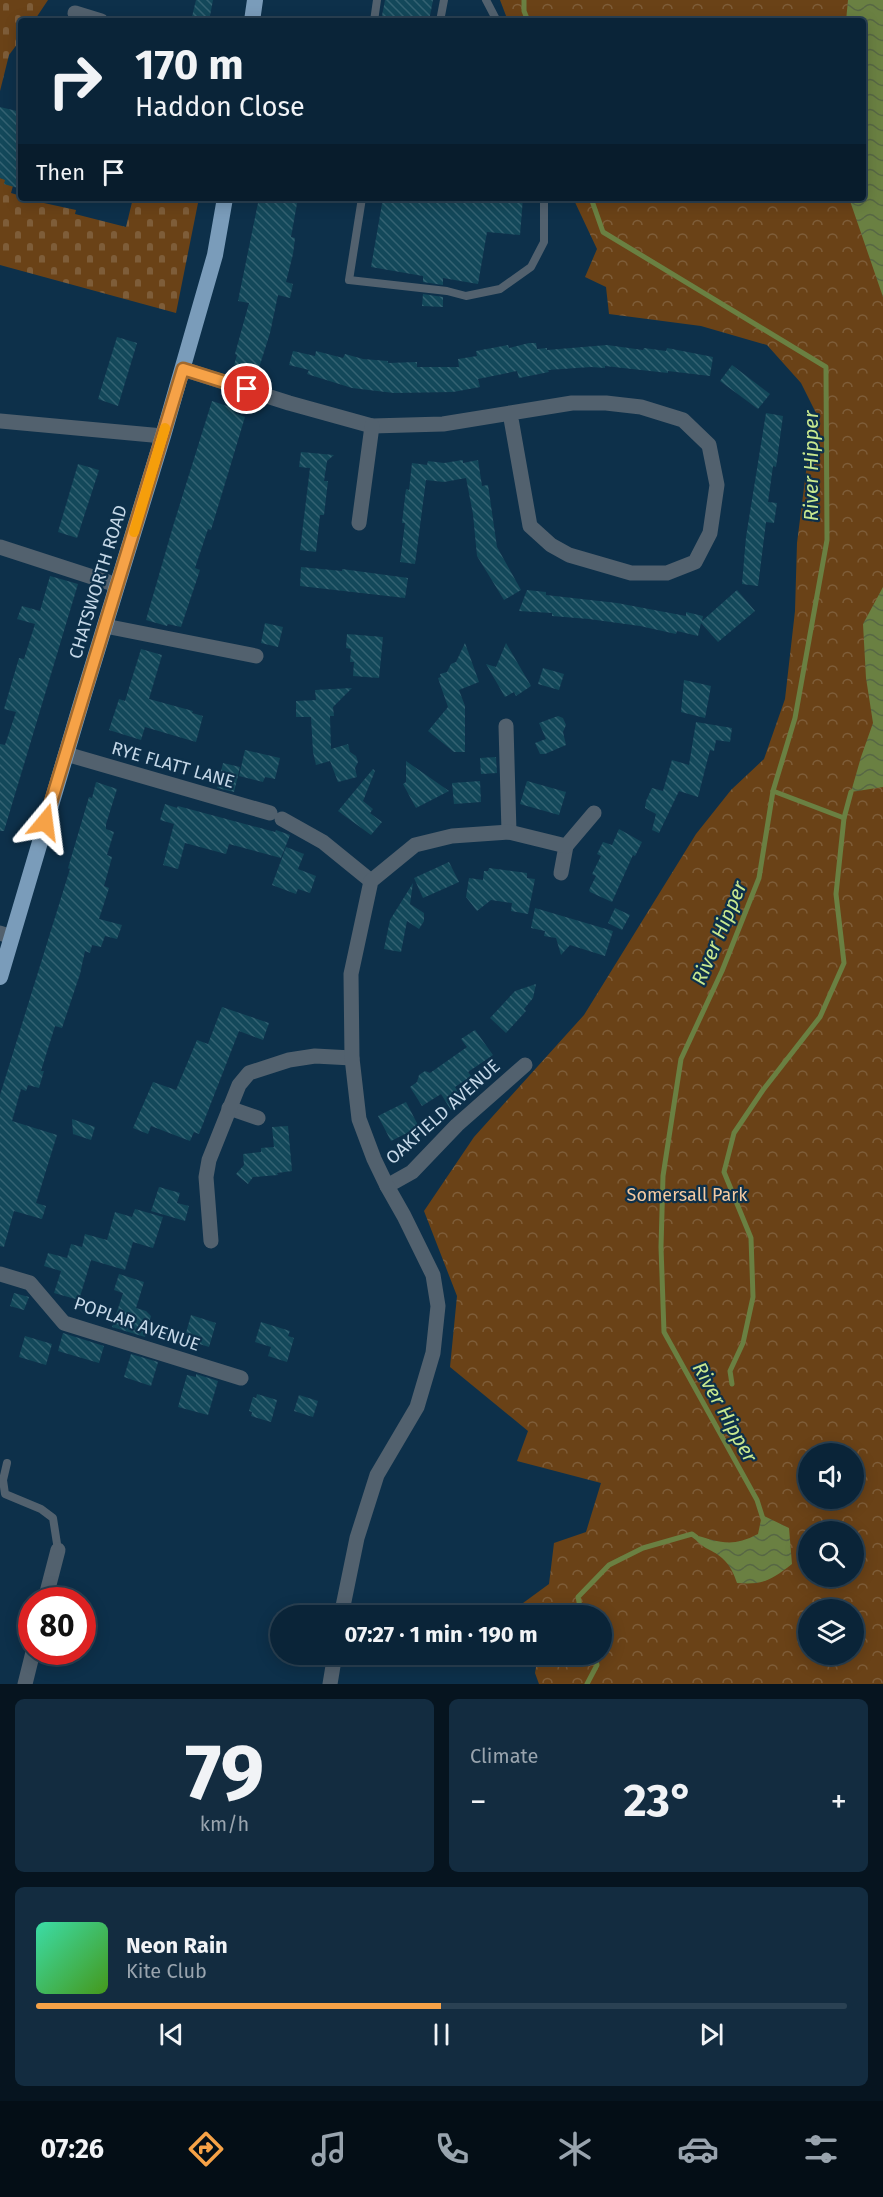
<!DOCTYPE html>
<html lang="en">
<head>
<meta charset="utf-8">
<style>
	:root { --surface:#0a2438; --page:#132c40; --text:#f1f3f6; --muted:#99a4ae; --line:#2a4153; --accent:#f6a247 }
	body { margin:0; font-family:"Fira Sans",sans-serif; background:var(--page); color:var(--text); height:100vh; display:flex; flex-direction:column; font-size:22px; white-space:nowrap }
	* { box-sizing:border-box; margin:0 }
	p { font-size:20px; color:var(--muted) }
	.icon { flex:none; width:33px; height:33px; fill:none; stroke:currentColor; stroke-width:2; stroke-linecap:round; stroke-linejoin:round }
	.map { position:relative; height:1684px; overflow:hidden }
	.panel { display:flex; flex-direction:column; gap:15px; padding:15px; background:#06141f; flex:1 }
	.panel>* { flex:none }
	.hud { position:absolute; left:18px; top:18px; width:848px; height:183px; border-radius:6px; box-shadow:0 3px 15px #0003,0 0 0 2px var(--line); background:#0a2438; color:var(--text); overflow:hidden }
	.buttons { position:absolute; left:798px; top:1443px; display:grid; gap:12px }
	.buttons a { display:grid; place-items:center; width:66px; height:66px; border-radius:50%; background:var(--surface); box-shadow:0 3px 15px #0003,0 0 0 2px var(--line); font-size:30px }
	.speed { position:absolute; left:18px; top:1587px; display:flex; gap:12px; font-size:30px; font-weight:700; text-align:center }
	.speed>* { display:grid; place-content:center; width:78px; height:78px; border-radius:50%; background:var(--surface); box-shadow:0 3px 15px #0003,0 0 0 2px var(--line); line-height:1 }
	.speed .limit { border:9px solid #d22; background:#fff; color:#111 }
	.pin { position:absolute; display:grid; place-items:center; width:51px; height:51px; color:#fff; margin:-26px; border:3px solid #fff; border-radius:50%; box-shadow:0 2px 6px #0007 }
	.me { position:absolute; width:66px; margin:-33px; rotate:16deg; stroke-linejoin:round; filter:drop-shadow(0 0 4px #0008) }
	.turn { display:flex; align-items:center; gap:21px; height:126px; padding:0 18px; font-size:27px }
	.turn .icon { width:78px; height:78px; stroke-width:2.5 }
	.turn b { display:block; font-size:42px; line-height:51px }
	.then { display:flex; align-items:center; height:57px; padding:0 18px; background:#0003; gap:12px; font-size:22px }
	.big { font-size:45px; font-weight:700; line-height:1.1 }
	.panel .widget { flex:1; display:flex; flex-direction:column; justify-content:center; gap:9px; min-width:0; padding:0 21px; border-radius:9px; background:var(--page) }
	.panel .dial { align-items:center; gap:0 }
	.dial b { font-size:78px; line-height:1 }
	.song { display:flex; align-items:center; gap:18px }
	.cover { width:72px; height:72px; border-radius:9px; background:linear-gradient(135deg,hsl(160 70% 55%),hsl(100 70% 35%)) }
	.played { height:6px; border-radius:3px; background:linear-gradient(90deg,var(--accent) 50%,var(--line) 50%) }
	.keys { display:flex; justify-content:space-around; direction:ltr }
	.heat { display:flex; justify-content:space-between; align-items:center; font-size:33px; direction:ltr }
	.panel .tiles { flex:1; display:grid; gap:15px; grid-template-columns:1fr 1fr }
	.widget:last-child { grid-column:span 2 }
	.trip { position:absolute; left:270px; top:1605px; width:342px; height:60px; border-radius:30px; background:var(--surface); box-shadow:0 3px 15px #0003,0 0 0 2px var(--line); font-weight:700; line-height:60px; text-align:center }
	.tab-bar { display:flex; height:96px; justify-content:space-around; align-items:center; background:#040e16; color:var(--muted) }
	.tab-bar .icon { width:42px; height:42px }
	.tab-bar .on { color:var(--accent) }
	.tab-bar b { font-size:27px; color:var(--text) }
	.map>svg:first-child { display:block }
	.forest { fill:url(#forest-crowns); fill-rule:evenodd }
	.cemetery { fill:url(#cemetery-stones) }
	.water { fill:url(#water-waves) }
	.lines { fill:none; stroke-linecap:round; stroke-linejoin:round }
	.stream { stroke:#6a8042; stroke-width:5 }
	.building { fill:url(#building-back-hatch) }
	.service { stroke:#52616e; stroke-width:8 }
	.minor { stroke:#52616e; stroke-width:15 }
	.trunk { stroke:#7a9cba; stroke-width:16 }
	.route-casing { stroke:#a0692e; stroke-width:15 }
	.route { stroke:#f6a247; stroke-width:10 }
	.slow { stroke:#f59e0b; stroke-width:10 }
	.labels { text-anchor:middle; stroke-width:4.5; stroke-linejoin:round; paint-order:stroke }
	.street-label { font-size:18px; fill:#c5d8e8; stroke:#0d304a }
	.park-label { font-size:18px; fill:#f5caa2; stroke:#0d304a }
	.water-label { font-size:20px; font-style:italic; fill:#c8e88f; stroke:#0d304a }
</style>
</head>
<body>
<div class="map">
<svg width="883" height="1684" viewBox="0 0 883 1684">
	<defs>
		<pattern id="forest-crowns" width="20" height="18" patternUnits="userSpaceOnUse" patternTransform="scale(1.5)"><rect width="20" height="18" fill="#6a4217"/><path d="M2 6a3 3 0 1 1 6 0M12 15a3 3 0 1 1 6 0" fill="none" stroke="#7e5d39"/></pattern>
		<pattern id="cemetery-stones" width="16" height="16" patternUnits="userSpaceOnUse" patternTransform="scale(1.5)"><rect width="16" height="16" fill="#6a4217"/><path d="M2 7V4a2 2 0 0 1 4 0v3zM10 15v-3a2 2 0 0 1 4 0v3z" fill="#7e5d39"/></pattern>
		<pattern id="water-waves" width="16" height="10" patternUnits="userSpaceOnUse" patternTransform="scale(1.5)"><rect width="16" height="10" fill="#6a8042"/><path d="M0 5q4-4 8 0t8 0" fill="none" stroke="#576744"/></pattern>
		<pattern id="building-back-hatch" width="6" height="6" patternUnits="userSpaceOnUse" patternTransform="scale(1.5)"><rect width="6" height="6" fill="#13485a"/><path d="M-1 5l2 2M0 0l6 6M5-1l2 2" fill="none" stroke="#346272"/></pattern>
	</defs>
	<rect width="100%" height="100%" fill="#0d304a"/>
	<path class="forest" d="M500 0H883V1684H539L535 1673 538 1655 602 1654V1616L508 1614 549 1584 554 1543 586 1532 601 1483 517 1461 528 1431 450 1367 457 1296 424 1211 474 1137 584 1015 696 834 731 790 764 759 785 699 795 611 797 543 809 448 818 417 801 383 767 345 701 326 609 314 606 287 585 277 597 249 573 198H862V21H508ZM808 1454H854V1498H808ZM808 1532H854V1576H808ZM808 1610H854V1654H808Z"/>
	<g class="cemetery">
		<path d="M0 0H48L34 21H21V39L9 55 0 91Z"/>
		<path d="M0 178 14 182 11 193 21 196V198L76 210 75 214 126 227 133 198H199L176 313 0 265Z"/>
	</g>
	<g class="water">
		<path d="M848 0H883V297L849 198H862V21H846Z"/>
		<path d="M883 587V787L851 792 861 757 873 723 866 678 863 624Z"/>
		<path d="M762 1515 789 1528 792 1564C771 1580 764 1585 737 1583 734 1574 730 1565 722 1558 711 1548 700 1549 692 1534 720 1542 731 1548 758 1534Z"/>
	</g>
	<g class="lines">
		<g class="stream">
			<path d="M524 0V11L528 21"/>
			<path d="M591 198 603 232 826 367 827 540 795 718 773 791 759 878 722 971 681 1059 663 1176 661 1247 664 1332 757 1500 764 1522"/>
			<path d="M773 791 844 818"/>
			<path d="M732 1384 730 1371 743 1343 753 1297 751 1238 724 1172 734 1133 763 1090 820 1017 844 963 836 894 844 818 851 792"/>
			<path d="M582 1616 578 1597 609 1565 643 1548 692 1534 696 1537"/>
			<path d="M587 1684 597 1665 594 1654"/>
		</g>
	</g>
	<g class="building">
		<path d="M196 0H213L209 21H191Z"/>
		<path d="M385 0H433L429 21H381Z"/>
		<path d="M0 107 21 112V189L4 184 5 180 0 178Z"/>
		<path d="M259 198H298L291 237 295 238 293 254 286 282 293 284 290 298 278 295 270 333 258 371 234 365 237 355 235 354 249 303 238 301Z"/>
		<path d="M383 198H523L520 235 487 232 478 284 443 278V285L423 282V276L371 267Z"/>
		<path d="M423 294 443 297V307L422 306Z"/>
		<path d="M117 337 137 343 118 406 98 399Z"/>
		<path d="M529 343H536L537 349 547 348V350L607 345 643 350 644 348 666 351 667 348 713 357 710 376 668 371V373L605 366V368L591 367 548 370 549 372 519 378 517 371 478 379 480 387 453 392 394 393 352 388 307 374 309 370 289 365 293 351 315 356 316 351 343 358 345 354 363 359 388 361V363L417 362V367H459L458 359 477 356 476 351 508 345 509 348Z"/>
		<path d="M732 365 770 394 758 409 720 381Z"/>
		<path d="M212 401 236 409 235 413 245 417 211 530 208 529 195 568 200 570 181 627 168 624 167 626 146 620 174 523Z"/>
		<path d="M766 413 783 416 776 467 773 466 768 502 777 503 774 523 766 522 758 586 742 584 746 537Z"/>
		<path d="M301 452 334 455 327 461 324 481H328L324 515H320L316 552 300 550 310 468 299 467Z"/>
		<path d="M463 460V463L478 460 482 486 488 485 497 547 521 590 504 600 477 556 473 514 466 478 444 482 426 480 415 564 400 562 405 523H402L406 489 409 490 412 463 427 465 428 461 444 463Z"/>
		<path d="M78 464 99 470 77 538 58 532Z"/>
		<path d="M301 567 342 571V569L408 578 405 598 300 586Z"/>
		<path d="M50 576 78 584 4 831H0V744L5 745 16 712 4 709 19 658 24 659 35 624 17 619 22 606 40 611Z"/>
		<path d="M527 590 546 592V595L617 603 686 616V612L703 616 702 621 737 590 755 611 718 642 701 623 698 636 677 631 676 634 640 626 589 619 552 616V613L519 611Z"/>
		<path d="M265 623 283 627 278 647 261 643Z"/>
		<path d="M347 634 383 637 379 678 353 676 354 662H350L351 649 346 648Z"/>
		<path d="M465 643 479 682 459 690 465 706V752H454L428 731 448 707 438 678 441 677 440 674 447 672 451 664 456 662Z"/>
		<path d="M506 643 531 686 516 696 514 692 505 697 486 664 496 667Z"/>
		<path d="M141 649 162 655 149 699 193 711 192 713 203 716 196 742 145 727 141 740 109 730 119 699 125 701Z"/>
		<path d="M543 668 564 674 559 690 538 684Z"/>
		<path d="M684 680 711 686 705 718 681 712Z"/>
		<path d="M352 688 333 707 334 716H330L331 749 348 744 350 752 356 756 358 762 355 768 357 777 338 782 330 761 316 765 313 752 311 717H296V701L316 700 315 690Z"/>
		<path d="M558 716 563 718 566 725 563 732 566 745 545 754H540L535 743 546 739 539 723Z"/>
		<path d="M696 722 732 728 730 742 716 740 714 751 710 750 698 797 679 791 659 833 652 830 656 814 645 808 646 801 652 788 663 791 672 760 689 765Z"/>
		<path d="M245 750 280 758 275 779 265 777 263 782 239 776Z"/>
		<path d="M496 757 497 773 481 774 480 758Z"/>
		<path d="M406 761 449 791 416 808 403 784 406 782Z"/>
		<path d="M223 763 240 767 234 792 217 788Z"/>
		<path d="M373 769 375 771 363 801 373 809 370 813 382 822 371 835 338 811Z"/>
		<path d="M480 781 481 802 454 804 452 783Z"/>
		<path d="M527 781 566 792 559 815 520 804Z"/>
		<path d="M96 782 117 789 106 824V829L114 832 107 855 112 857 104 886 109 888 99 919 122 925 117 939 105 936 101 947 92 945 90 953 85 951 80 974 62 1028 55 1026 41 1071H44L39 1088 28 1085 26 1091 21 1089 12 1121 57 1135 36 1203 46 1206 42 1219 14 1211 4 1247 0 1246V1095L70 869 68 868 89 797 92 798Z"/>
		<path d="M165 804 177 808 178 806 275 832 276 830 290 835 281 858 229 844 226 854 185 843 178 869 163 865 174 824 160 820Z"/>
		<path d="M619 829 642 842 635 856 633 855 612 902 590 892 589 890 596 876 592 874 601 856 597 854 603 842 612 845Z"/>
		<path d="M286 847 304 854 298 869 316 876 310 893 298 889 296 894 272 885Z"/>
		<path d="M449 862 459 882 423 898 414 878Z"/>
		<path d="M489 868 527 873V878L535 879 528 914 511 911 512 903 491 900 477 911 466 897 469 878 483 880 484 871H488Z"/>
		<path d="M413 883 410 904 424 913V921L419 929 407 921 401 952 384 949 390 920Z"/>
		<path d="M535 908 613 931 605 956 570 945 561 955 556 938 544 936 545 931 531 928Z"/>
		<path d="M615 908 630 915 622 930 608 923Z"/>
		<path d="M536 984 533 998 524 1009 526 1011 506 1033 490 1018 515 991Z"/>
		<path d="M222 1007 269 1023 263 1040 239 1031 199 1134 194 1132 190 1141 151 1126 148 1134 133 1128 153 1082 176 1090 197 1040 208 1044Z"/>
		<path d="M475 1030 493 1055 468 1072 471 1076 455 1087 464 1102 451 1110 441 1094 422 1106 410 1087 417 1082 419 1075 425 1071 430 1073 467 1047 461 1039Z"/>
		<path d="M406 1102 419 1127 391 1141 378 1116Z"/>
		<path d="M72 1119 95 1127 91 1140 73 1134Z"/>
		<path d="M288 1126 292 1171 277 1173 278 1175 253 1177 248 1184 236 1174 244 1165 243 1154 261 1152V1148L274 1147 272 1127Z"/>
		<path d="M159 1187 180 1193 177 1203 189 1206 185 1221 151 1211Z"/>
		<path d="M135 1209 163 1217 153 1248 133 1242 125 1270 91 1260 79 1300 54 1293 61 1271 44 1266 48 1253 67 1258 71 1244 82 1247 85 1234 107 1240 115 1212 132 1217Z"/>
		<path d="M119 1274 144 1282 136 1308 146 1311 151 1316 145 1337 112 1327 123 1293 114 1290Z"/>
		<path d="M14 1293 29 1297 24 1310 10 1306Z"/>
		<path d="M191 1315 216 1323 209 1347 187 1340 188 1334 186 1333Z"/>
		<path d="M261 1322 290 1331 288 1336 294 1338 287 1362 268 1356 271 1347 255 1342Z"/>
		<path d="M63 1333 104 1346 99 1363 58 1351Z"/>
		<path d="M25 1336 52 1344 46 1365 19 1357Z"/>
		<path d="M131 1354 158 1362 151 1386 124 1377Z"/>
		<path d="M196 1374 218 1381 208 1415 178 1407 187 1375 196 1377Z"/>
		<path d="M257 1394 277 1400 271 1422 251 1416 252 1412 249 1411 253 1397 256 1398Z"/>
		<path d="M299 1395 318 1401 313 1417 294 1411Z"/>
	</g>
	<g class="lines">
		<g class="service">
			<path d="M486 0 497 21"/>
			<path d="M374 21 377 0"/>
			<path d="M440 21 444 0"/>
			<path d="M362 198 349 280 447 291 466 296 500 289 531 267 544 242V198"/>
			<path d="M7 1463 3 1480 5 1494 41 1509 53 1518 58 1550"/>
		</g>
		<g class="minor">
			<path d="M75 13 101 21"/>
			<path d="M183 369 289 403 372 426 443 424 572 403H606L641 407 683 420 709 445 717 485 710 533 695 562 667 573H631L569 555 551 545 530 526 510 413"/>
			<path d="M0 421 163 436"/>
			<path d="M359 523 372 426"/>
			<path d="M0 547 117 585"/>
			<path d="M105 626 256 656"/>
			<path d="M506 726 509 832"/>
			<path d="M66 754 270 813"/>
			<path d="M282 819 323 842 371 881"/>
			<path d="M561 873 566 846"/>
			<path d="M0 933 12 937"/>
			<path d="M229 1108 258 1118"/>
			<path d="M387 1186 412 1172 457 1125 525 1065"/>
			<path d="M211 1241 206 1177 209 1160 239 1085 249 1073 289 1060 315 1056 352 1058"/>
			<path d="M0 1274 30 1283 64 1323 241 1378"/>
			<path d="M45 1600 58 1550"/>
			<path d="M341 1616 357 1538 377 1475 417 1407 433 1353 438 1306 433 1275 404 1216 387 1186 374 1159 359 1119 352 1058 351 974 371 881 415 845 452 836 509 832 566 846 594 813"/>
			<path d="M25 1684 33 1652"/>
			<path d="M330 1684 335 1654"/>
		</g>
		<g class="trunk">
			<path d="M252 21 255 0"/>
			<path d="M0 977 83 697 163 436 215 255 225 198"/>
		</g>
	</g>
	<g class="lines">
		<g class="route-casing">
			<path id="route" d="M45 822 183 369 247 389"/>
		</g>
		<use href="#route" class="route"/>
		<path class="slow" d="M134 532 165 428"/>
	</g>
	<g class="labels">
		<g class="street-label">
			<text transform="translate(98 582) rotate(-73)" y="6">CHATSWORTH ROAD</text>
			<text transform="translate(173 765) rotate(16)" y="6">RYE FLATT LANE</text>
			<text transform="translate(443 1112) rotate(-42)" y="6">OAKFIELD AVENUE</text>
			<text transform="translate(137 1324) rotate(19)" y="6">POPLAR AVENUE</text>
		</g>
		<g class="park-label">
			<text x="687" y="1201">Somersall Park</text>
		</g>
		<g class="water-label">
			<text transform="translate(811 466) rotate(-90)" y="7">River Hipper</text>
			<text transform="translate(719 933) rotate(-67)" y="7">River Hipper</text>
			<text transform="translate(725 1412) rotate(61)" y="7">River Hipper</text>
		</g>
	</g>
</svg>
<div class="buttons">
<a><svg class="icon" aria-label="sound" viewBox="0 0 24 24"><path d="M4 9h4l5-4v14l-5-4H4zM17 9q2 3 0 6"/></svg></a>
<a><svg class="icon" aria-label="search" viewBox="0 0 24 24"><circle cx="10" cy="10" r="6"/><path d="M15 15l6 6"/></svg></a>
<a><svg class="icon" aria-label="layers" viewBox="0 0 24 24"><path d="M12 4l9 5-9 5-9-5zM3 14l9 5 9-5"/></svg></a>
</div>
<div class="speed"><div class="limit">80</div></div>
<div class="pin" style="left:247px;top:389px;background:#d93025"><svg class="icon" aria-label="arrive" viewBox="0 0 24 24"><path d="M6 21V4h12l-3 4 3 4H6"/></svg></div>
<svg class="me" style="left:45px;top:822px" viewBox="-20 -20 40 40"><path d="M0-17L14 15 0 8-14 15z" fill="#f6a247" stroke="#fff" stroke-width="4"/></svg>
<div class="trip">07:27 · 1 min · 190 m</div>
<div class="hud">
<div class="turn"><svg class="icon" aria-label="right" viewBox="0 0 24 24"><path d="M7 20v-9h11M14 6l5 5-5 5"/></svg><div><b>170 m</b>Haddon Close</div></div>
<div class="then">Then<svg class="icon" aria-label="arrive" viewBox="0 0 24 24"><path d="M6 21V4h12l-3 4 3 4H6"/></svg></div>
</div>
</div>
<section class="panel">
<div class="tiles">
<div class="widget dial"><b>79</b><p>km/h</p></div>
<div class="widget"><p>Climate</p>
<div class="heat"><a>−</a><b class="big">23°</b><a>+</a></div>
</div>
<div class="widget">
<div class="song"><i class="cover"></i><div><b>Neon Rain</b><p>Kite Club</p></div></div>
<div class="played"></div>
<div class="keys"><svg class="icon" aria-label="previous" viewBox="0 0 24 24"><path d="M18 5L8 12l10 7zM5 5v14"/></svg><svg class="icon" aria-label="pause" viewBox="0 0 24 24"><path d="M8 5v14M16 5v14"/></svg><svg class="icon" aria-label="next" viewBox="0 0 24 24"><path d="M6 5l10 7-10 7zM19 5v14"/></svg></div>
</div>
</div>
</section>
<nav class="tab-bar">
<b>07:26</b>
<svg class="icon on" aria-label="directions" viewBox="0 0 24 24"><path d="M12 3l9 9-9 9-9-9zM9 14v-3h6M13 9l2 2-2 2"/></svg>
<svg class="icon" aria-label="music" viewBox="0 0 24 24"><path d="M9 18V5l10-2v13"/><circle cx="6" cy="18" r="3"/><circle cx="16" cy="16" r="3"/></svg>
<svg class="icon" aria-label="phone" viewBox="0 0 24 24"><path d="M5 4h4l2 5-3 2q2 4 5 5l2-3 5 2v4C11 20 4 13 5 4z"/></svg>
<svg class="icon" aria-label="climate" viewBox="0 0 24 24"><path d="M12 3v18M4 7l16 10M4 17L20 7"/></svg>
<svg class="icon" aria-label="car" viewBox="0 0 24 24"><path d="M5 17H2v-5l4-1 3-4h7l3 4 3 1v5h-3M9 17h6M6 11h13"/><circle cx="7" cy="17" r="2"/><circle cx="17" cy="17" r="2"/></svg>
<svg class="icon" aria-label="filters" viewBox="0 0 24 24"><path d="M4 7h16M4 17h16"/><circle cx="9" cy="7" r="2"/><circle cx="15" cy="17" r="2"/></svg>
</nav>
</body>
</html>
